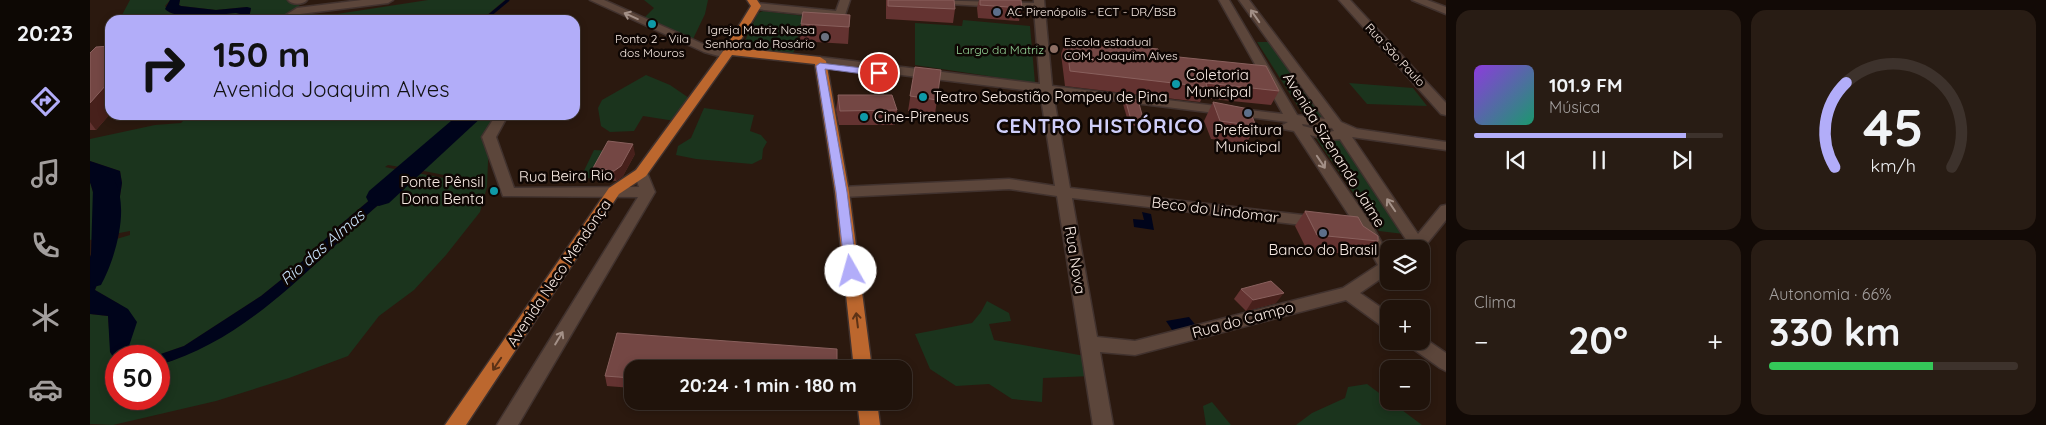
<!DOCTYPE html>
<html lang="pt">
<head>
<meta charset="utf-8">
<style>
	:root { --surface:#20130b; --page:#281c14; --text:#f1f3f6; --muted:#a29e9d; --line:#3d322c; --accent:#b2adf9 }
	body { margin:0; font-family:Quicksand,sans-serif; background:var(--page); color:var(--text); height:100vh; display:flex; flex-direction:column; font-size:19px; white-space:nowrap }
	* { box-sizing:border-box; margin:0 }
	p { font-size:16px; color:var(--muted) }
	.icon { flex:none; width:28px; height:28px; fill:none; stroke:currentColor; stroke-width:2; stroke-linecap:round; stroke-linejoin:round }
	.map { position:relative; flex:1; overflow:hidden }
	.details { display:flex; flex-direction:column; gap:10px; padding:10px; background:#120a06; width:600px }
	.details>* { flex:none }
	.hud { position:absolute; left:15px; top:15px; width:475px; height:105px; border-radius:15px; box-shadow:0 2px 8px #0003,0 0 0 1px var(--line); background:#b2adf9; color:#111; overflow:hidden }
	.buttons { position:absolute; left:1290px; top:240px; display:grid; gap:10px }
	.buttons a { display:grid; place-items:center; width:50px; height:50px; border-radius:10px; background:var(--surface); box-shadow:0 2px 8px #0003,0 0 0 1px var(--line); font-size:25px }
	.speed { position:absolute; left:15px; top:345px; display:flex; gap:10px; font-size:25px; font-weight:700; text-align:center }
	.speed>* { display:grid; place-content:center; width:65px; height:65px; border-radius:50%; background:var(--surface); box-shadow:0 2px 8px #0003,0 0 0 1px var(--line); line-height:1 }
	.speed .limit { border:8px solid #d22; background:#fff; color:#111 }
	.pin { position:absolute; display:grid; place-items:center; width:42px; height:42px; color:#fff; margin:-21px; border:2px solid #fff; border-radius:50%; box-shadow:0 1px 5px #0007 }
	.me { position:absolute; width:55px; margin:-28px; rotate:353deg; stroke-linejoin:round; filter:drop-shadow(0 0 4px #0008) }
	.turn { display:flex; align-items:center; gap:18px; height:105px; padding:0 25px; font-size:22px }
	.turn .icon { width:65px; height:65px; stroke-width:2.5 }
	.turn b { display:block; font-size:35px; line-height:42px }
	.big { font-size:38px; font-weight:800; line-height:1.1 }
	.details .card { flex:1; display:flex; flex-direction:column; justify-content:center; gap:8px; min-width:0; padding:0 18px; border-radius:15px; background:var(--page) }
	.details .dial { align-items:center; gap:0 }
	.dial svg { height:130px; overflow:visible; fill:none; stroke:var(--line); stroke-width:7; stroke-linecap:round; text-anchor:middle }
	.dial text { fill:var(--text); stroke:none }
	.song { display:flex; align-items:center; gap:15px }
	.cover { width:60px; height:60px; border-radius:8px; background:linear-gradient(135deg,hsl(270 70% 55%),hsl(160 70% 35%)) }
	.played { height:5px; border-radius:2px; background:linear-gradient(90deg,var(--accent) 85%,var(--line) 85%) }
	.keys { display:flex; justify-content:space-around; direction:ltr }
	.heat { display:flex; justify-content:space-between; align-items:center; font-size:28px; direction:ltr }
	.charge { height:8px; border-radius:4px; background:linear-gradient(90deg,#34c759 66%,var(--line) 0) }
	.details .tiles { flex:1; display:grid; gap:10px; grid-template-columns:repeat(2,1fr) }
	.trip { position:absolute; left:534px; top:360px; width:288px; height:50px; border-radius:15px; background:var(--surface); box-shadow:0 2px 8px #0003,0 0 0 1px var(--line); font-weight:800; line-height:50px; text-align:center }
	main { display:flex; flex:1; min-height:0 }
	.tabs { display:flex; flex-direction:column; width:90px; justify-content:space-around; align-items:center; background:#0d0804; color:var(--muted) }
	.tabs .icon { width:35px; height:35px }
	.tabs .active { color:var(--accent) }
	.tabs b { font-size:22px; color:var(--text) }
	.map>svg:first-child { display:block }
	.green { fill:#1b341d }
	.water { fill:#00041b }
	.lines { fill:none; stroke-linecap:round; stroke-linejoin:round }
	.stream { stroke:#00041b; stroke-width:3 }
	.river { fill:#00041b; fill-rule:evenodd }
	.minor-casing { stroke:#41322e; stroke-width:3 }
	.major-casing { stroke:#41322e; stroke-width:3 }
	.minor { fill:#5c463b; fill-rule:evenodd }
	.major { fill:#bc672e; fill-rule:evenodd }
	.wall { fill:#643331 }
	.shaded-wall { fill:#47201b }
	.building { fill:#744744; stroke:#89605d }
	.oneway { stroke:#a39087 }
	.oneway2 { stroke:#5c3216 }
	.route { fill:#b2adf9; stroke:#7470a2 }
	.service-dot { fill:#5c6f8a; stroke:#0e0603; stroke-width:2 }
	.culture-dot { fill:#0f9aa8; stroke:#0e0603; stroke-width:2 }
	.worship-dot { fill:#6b7280; stroke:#0e0603; stroke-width:2 }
	.education-dot { fill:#8d6e63; stroke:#0e0603; stroke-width:2 }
	.labels { text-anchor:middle; stroke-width:5; stroke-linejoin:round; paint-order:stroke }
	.far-poi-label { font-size:12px; fill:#f9ebe4; stroke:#0e0603; text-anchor:start }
	.far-park-label { font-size:12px; fill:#95d598; stroke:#0e0603 }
	.far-street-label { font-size:12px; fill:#f9ebe4; stroke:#0e0603 }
	.poi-label { font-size:15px; fill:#f9ebe4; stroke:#0e0603; text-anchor:start }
	.street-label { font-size:15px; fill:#f9ebe4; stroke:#0e0603 }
	.water-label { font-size:16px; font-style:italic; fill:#c6dff7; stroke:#0e0603 }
	.district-label { font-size:20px; font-weight:bold; letter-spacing:1px; fill:#cfcef9; stroke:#0e0603 }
</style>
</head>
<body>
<main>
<nav class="tabs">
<b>20:23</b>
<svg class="icon active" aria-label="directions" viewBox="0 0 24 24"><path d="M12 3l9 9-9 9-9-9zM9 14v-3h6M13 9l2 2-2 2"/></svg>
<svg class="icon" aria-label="music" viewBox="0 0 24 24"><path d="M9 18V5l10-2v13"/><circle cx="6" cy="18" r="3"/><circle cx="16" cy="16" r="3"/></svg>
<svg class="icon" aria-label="phone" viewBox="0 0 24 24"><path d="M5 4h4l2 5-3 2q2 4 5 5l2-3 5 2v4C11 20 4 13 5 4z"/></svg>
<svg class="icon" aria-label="climate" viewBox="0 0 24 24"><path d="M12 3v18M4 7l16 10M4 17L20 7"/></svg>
<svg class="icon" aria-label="car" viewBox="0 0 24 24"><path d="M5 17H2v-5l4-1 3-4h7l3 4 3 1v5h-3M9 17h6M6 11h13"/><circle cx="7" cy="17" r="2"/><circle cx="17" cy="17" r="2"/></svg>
</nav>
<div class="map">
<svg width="1356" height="425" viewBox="0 0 1356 425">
	<rect width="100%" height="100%" fill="#2b190f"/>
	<g class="green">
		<path d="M40 0H80L75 6 80 13 108 15 146 13 150 14 151 20H48L32 15Z"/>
		<path d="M90 0H212C202 25 183 20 161 20L158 18 161 10 157 7 126 10 91 6 89 5Z"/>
		<path d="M338 0H415L391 20H208Z"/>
		<path d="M554 0H618L615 14 603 39 554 18 564 8Z"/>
		<path d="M673 11 714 16 703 54 659 48 654 43 668 13Z"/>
		<path d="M873 20 940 26 945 83 825 65V23L872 26Z"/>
		<path d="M1167 42H1180L1234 118 1214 116Z"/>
		<path d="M556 75 580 85 599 98 585 121 553 116 544 131 520 132 511 126 508 108 512 100Z"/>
		<path d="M1259 83 1323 88 1337 106 1277 104Z"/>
		<path d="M614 108 664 115 660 131 671 135 677 142 673 149 672 159 662 164 606 159 586 155 588 146 601 138Z"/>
		<path d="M99 115H373L337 145 316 168 298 165 295 167 314 171 250 225 202 271 171 296 94 346 65 356H46L38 349 40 340 29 304 5 290 23 240 40 235V231L24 234 32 183 30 171 0 161V139L65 125 91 123Z"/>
		<path d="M390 115H412L399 137 397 187 390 212 356 255 324 290 289 316 258 356 199 378 126 401 23 425 0 424V314L18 316 20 343 24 361 26 362V399H69V365C153 338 215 274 277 215 293 200 311 188 327 173L386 184 364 177 329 170Z"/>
		<path d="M1226 138 1251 140 1314 234 1289 231Z"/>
		<path d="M504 150 520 151 505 179 491 177Z"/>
		<path d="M0 182 6 202 3 233 5 239 0 240Z"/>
		<path d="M897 301 919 313 921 321 899 324 904 340 995 356 1002 376 953 378 952 402 922 399 899 384 866 386 840 369 825 334 882 323 891 312Z"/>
		<path d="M1277 384 1332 425H1206L1222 413 1255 398 1258 387Z"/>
		<path d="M1122 402 1141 425H1116L1113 406Z"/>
	</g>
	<g class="water">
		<path d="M80 0H90L89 5 91 6 126 10 157 7 161 8 159 18 161 20H151L150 14 146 13C131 14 85 21 75 9Z"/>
		<path d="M373 115H390L329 170 316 168 337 145Z"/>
		<path d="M0 161 30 171 32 183 24 235 5 239 3 233 6 202 0 182Z"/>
		<path d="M314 171 327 173C311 188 293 200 277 215 215 273 153 341 69 365V356H65L94 346 171 296 202 271 250 225Z"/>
		<path d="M1052 212 1061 214 1064 230 1044 227 1043 219 1054 220Z"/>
		<path d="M23 240 5 290 38 309 47 322 38 349 46 356H26V362L20 352 18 316 0 314V257L5 244Z"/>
		<path d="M1099 317 1108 328 1084 333 1076 321Z"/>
	</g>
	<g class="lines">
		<path class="stream" d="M394 20 418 0"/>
		<g class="river">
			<path d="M368 115H394L299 203 289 206 279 203 276 197 279 191Z"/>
			<path d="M0 162C50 175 29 252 11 285L0 288 3 188 0 182Z"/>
		</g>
		<g class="minor-casing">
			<g id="minor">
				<path d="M198 0H217C213 5 202 5 198 0Z"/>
				<path d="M272 0H303L298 3 210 14 200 20H188L207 8Z"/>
				<path d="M500 0H514L622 48 640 53 642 55 636 58 614 52Z"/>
				<path d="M750 0H760L755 15 750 18 666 9 661 6 666 3 746 11Z"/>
				<path d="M836 0 944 3V0H954L962 86 1193 114 1129 0H1139L1207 115 1235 119 1149 0H1159L1251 122 1267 129 1356 142V150L1262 137 1328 234 1351 206 1356 205V220L1331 251V249H1315L1319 244 1250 139 1238 140 1220 135 1283 227 1299 256V273L1270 293 1299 313V329L1293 327 1256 300 1045 355 1010 352 1023 425H1003L967 196 919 189 752 197 747 195 745 192 747 189 752 187 919 179 965 186 950 92 730 65 724 61 730 57 950 84 944 9 841 3ZM963 93 1198 122 1191 126 1193 129 1204 131 1268 229 1288 265 1253 288 1045 341 1007 337 982 198 1230 227 1235 226 1238 222 1235 218 1230 217 980 188ZM1212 124 1242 128 1244 131 1238 132 1213 126Z"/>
				<path d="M1249 0H1260L1356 103V115L1351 114Z"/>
				<path d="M1322 0H1337L1356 7V14Z"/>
				<path d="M406 115H418L406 137 424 188 549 187 544 173 546 170H556L565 192 428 425H407L548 197 413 196 392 137Z"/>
				<path d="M1331 336 1356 353V371L1350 368 1319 346 1316 341H1331Z"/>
			</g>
		</g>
		<g class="major-casing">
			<g id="major">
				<path d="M657 0H667L671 6 646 48 730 57 736 61 759 192 782 369H764L745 192 725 64 642 55 556 176 529 194 376 425H355L519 188 546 170 634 50 661 6Z"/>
				<path d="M767 401H787L790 425H770Z"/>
			</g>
		</g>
		<use href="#minor" class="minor"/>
		<use href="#major" class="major"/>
	</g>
	<g class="wall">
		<path d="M796 0H864L865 9 863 23 796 19Z"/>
		<path d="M889 0H931L932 8 929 21 888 18 887 8Z"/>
		<path d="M760 15 758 44 710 41 711 24Z"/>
		<path d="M976 40 1069 55 1189 91 1181 105 1112 98 1110 102 975 86 971 54Z"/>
		<path d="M20 46V114L6 130H0V53Z"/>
		<path d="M825 67 847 100 845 114 818 111Z"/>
		<path d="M748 95 807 110 805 125H749L746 110Z"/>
		<path d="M1035 98 1054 122 1052 127 1039 125 1033 104Z"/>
		<path d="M1123 102 1166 126 1156 144 1121 139 1114 121Z"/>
		<path d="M545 154 533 176 526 181 505 179 503 168Z"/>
		<path d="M1215 211 1273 226 1288 241 1276 256 1217 250 1205 226Z"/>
		<path d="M1151 289 1186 303 1156 311 1144 299Z"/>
		<path d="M542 369V388L517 386 515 376Z"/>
		<path d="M674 401H748V408Z"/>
	</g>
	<g class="shaded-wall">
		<path d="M16 85 20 91V114L6 130 0 122V103Z"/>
		<path d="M543 144 545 154 533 176 526 181 524 171Z"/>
		<path d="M1194 293 1186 303 1156 311 1163 300Z"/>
	</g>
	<g class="building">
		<path d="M798 0H864L865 9 798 6Z"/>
		<path d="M890 0H931L932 8 890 5Z"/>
		<path d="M713 12 760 15 759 27 711 24Z"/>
		<path d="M976 40 1068 49 1069 55 1176 66 1189 91 1116 83 1117 87 980 71Z"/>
		<path d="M20 46V85H16L0 103V53L6 47Z"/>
		<path d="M825 67 851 70 847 100 820 96Z"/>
		<path d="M748 95H802L807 110 750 111Z"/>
		<path d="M1035 98 1048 100 1054 122 1041 120Z"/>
		<path d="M1123 102 1159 109 1166 126 1130 121Z"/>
		<path d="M518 141 543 144 531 166 524 171 503 168Z"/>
		<path d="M1215 211 1268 217 1273 226 1288 236V241L1227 235Z"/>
		<path d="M1181 281 1194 293 1163 300 1151 289Z"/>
		<path d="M527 333 747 349V369H542V378L515 376Z"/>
	</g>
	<defs><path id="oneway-shaft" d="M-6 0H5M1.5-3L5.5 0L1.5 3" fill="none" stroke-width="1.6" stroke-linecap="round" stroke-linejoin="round" transform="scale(1.25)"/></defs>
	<g class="oneway">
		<use href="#oneway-shaft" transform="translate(541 16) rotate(-156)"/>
		<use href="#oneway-shaft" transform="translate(1165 16) rotate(-125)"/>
		<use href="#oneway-shaft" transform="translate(1231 162) rotate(56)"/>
		<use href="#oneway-shaft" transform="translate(1301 205) rotate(-124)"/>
		<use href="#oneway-shaft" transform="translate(469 338) rotate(-59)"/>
	</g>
	<g class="oneway2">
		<use href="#oneway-shaft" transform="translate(767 320) rotate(-97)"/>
		<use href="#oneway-shaft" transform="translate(407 364) rotate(124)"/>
	</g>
	<path class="route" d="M730 63 789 70 794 73 789 76 735 69 757 192 767 271 765 274H757L755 271 746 192 726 66Z"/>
	<g class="service-dot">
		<circle cx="907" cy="12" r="5"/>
		<circle cx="1158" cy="113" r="5"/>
		<circle cx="1233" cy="233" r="5"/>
	</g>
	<g class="culture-dot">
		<circle cx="562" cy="24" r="5"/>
		<circle cx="1086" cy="84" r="5"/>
		<circle cx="833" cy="97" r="5"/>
		<circle cx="774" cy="117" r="5"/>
		<circle cx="404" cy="191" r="5"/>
	</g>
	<circle class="worship-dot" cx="735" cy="37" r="5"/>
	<circle class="education-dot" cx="964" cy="49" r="5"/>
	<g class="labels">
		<g class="far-poi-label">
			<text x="917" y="16">AC Pirenópolis - ECT - DR/BSB</text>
			<text x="725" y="34" text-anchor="end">Igreja Matriz Nossa<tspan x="725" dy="14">Senhora do Rosário</tspan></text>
			<text x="562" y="43" text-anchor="middle">Ponto 2 - Vila<tspan x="562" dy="14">dos Mouros</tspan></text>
			<text x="974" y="46">Escola estadual<tspan x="974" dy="14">COM. Joaquim Alves</tspan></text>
		</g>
		<g class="far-park-label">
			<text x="910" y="54">Largo da Matriz</text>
		</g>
		<g class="far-street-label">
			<text transform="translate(1305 55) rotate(47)" y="4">Rua São Paulo</text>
		</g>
		<g class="poi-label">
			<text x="1096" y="80">Coletoria<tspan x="1096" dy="17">Municipal</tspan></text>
			<text x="843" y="102">Teatro Sebastião Pompeu de Pina</text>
			<text x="784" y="122">Cine-Pireneus</text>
			<text x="1158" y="135" text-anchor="middle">Prefeitura<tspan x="1158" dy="17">Municipal</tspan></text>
			<text x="394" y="187" text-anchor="end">Ponte Pênsil<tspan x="394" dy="17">Dona Benta</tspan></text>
			<text x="1233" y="255" text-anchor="middle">Banco do Brasil</text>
		</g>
		<g class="street-label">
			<text transform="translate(1244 150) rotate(58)" y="5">Avenida Sizenando Jaime</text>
			<text transform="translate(476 176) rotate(-1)" y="5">Rua Beira Rio</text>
			<text transform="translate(1125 210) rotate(7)" y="5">Beco do Lindomar</text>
			<text transform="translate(985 260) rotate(81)" y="5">Rua Nova</text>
			<text transform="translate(469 273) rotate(-56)" y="5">Avenida Neco Mendonça</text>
			<text transform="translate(1153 320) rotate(-15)" y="5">Rua do Campo</text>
		</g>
		<g class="water-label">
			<text transform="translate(232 247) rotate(-41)" y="6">Rio das Almas</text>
		</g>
		<g class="district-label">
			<text x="1010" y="133">CENTRO HISTÓRICO</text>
		</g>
	</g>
</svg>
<div class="buttons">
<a><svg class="icon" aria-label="layers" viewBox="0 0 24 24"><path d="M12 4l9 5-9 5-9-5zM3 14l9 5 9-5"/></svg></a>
<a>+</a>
<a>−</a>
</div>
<div class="speed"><div class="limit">50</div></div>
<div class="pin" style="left:789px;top:73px;background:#d93025"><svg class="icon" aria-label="arrive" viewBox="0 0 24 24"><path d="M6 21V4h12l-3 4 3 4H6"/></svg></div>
<svg class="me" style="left:761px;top:271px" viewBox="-20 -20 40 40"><circle r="19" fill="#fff"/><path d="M0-13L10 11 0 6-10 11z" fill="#b2adf9"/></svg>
<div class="trip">20:24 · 1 min · 180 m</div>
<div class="hud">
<div class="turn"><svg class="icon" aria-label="right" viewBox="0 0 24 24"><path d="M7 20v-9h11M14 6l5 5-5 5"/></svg><div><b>150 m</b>Avenida Joaquim Alves</div></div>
</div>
</div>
<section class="details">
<div class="tiles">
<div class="card">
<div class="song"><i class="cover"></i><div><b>101.9 FM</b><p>Música</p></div></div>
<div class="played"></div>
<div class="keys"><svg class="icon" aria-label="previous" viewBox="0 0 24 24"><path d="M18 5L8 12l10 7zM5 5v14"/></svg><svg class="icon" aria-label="pause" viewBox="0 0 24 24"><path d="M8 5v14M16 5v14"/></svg><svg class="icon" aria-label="next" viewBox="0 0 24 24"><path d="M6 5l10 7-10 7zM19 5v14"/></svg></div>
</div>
<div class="card dial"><svg viewBox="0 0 100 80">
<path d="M14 69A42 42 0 1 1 86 69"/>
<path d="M14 69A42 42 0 0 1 21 17" stroke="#b2adf9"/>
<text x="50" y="56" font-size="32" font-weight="700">45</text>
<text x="50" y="72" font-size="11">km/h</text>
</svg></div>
<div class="card"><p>Clima</p>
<div class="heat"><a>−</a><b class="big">20°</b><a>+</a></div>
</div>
<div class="card"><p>Autonomia · 66%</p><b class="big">330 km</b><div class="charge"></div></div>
</div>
</section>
</main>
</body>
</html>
